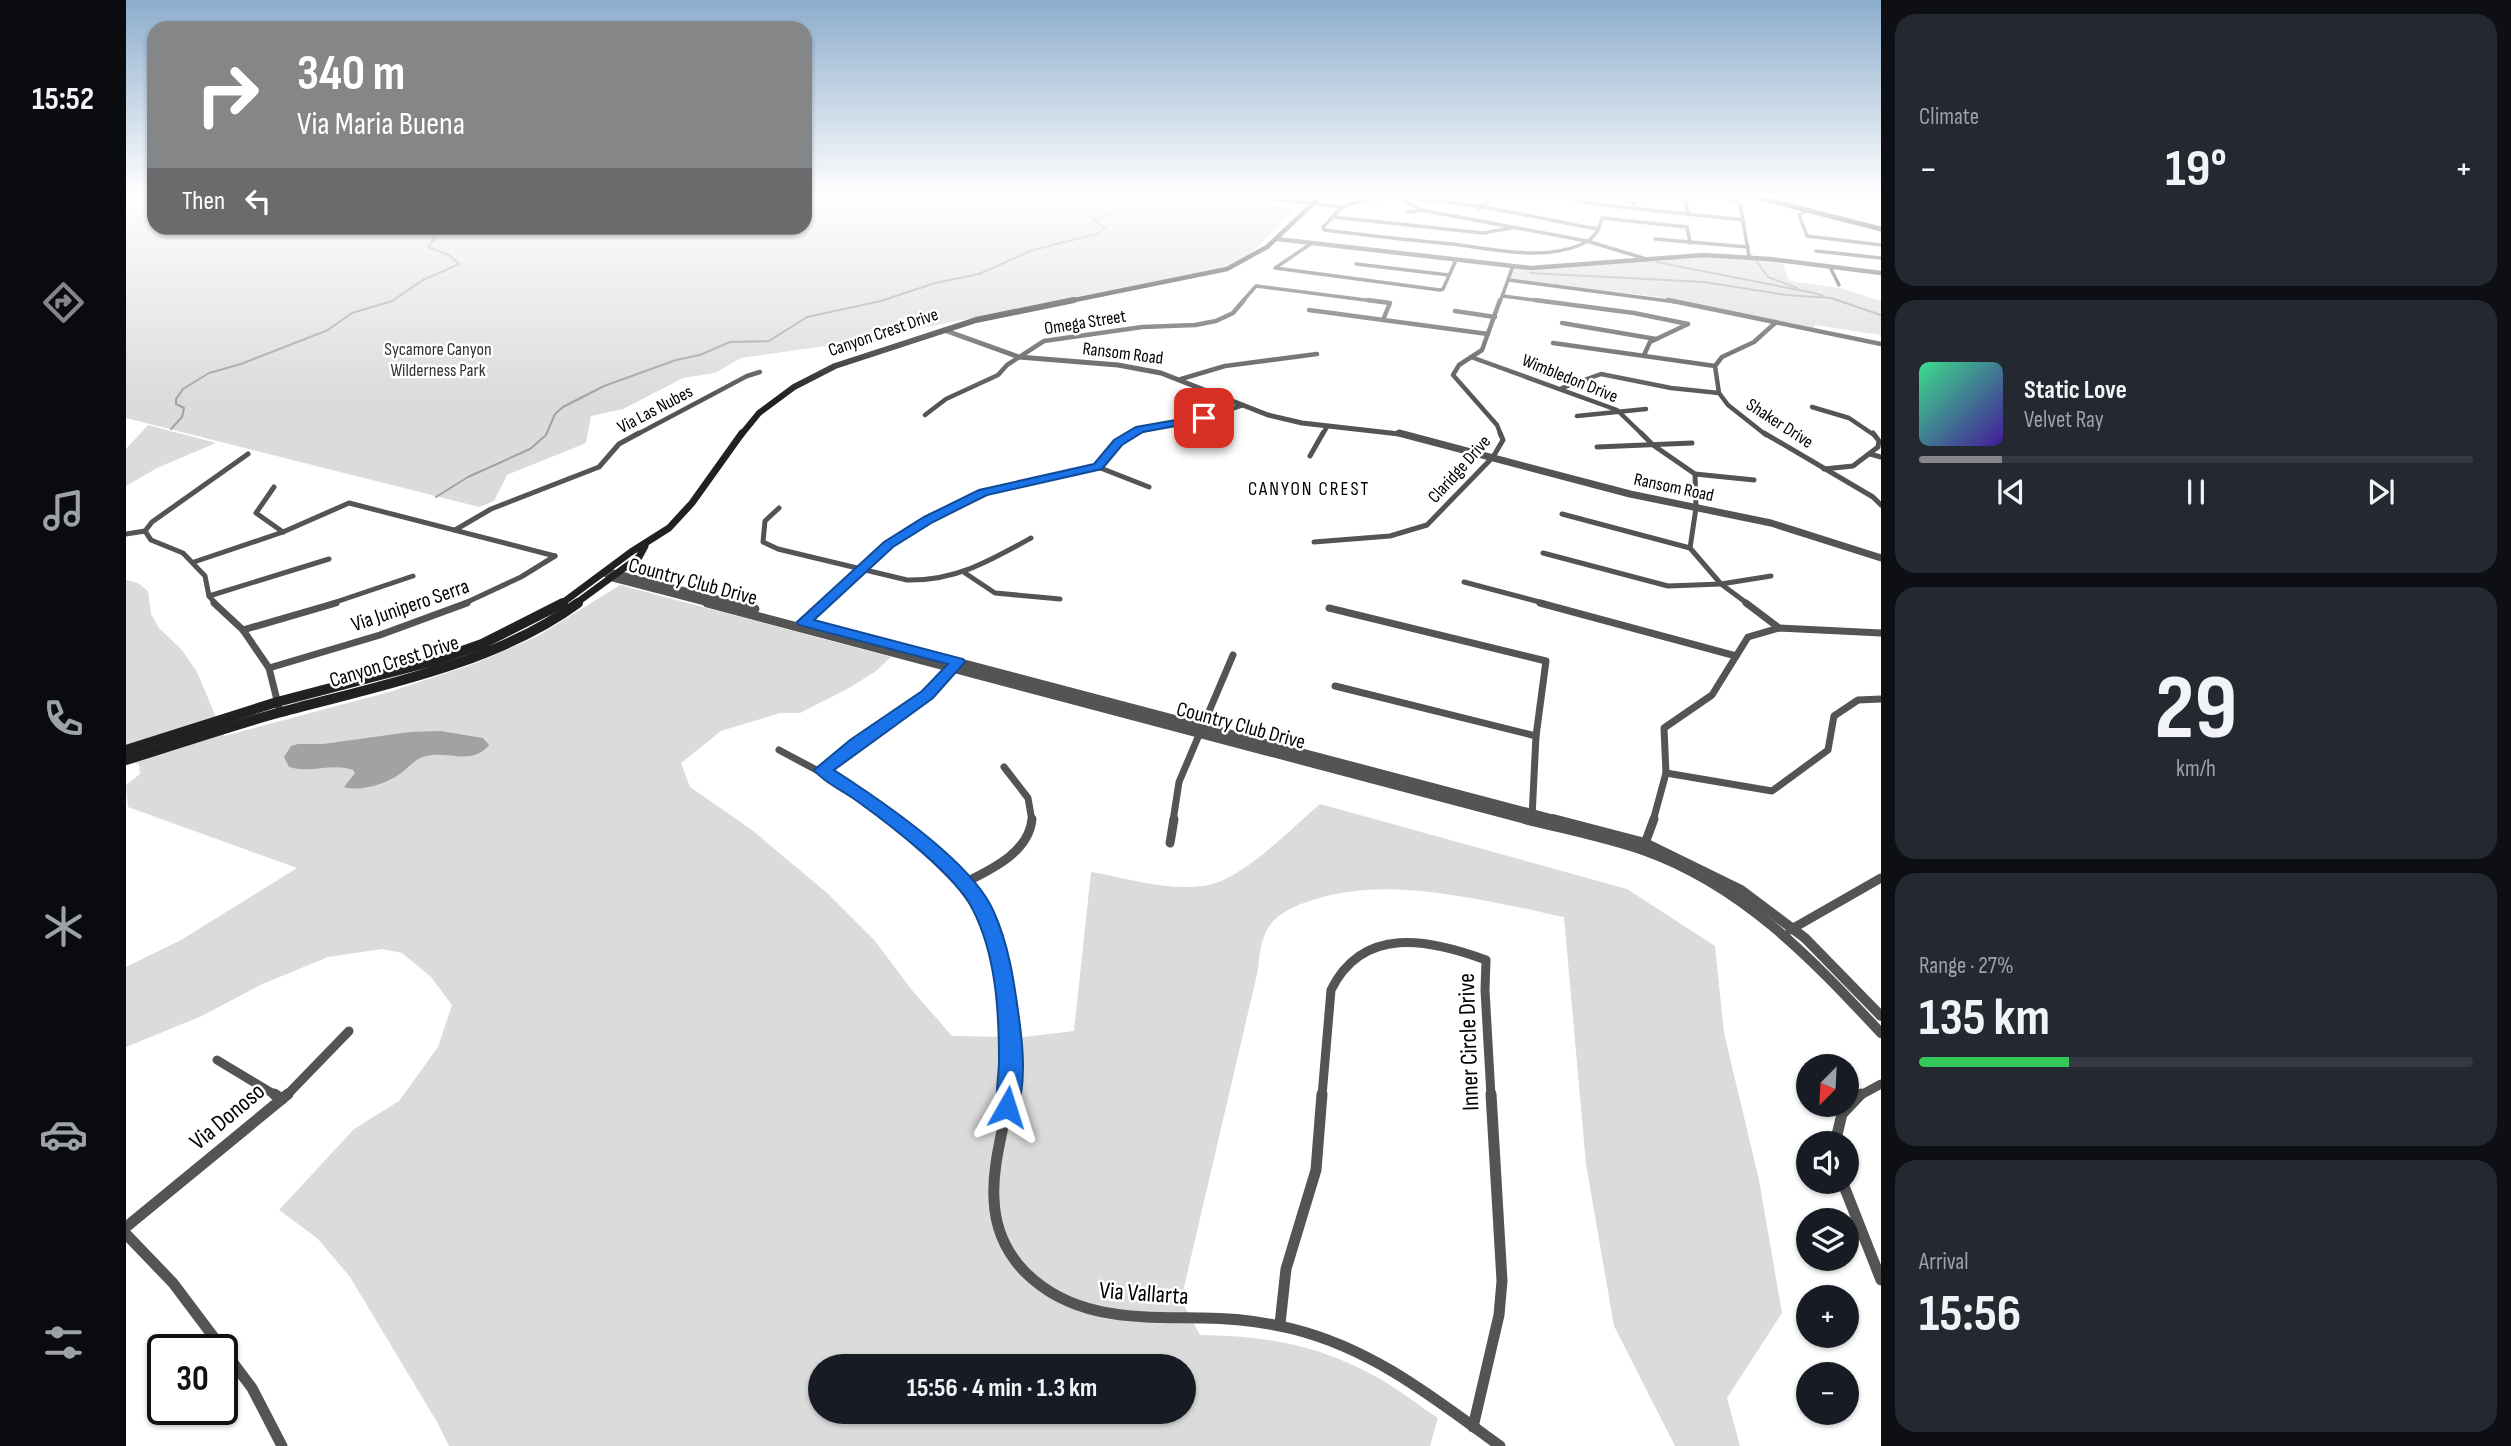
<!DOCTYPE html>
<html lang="en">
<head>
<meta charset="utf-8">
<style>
	:root { --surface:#171b24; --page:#242831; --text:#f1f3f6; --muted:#9ea1a6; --line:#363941; --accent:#858687 }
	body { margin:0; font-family:"Sofia Sans Condensed",sans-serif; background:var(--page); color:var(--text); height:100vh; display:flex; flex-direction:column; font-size:26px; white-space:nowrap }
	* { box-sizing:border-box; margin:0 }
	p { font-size:23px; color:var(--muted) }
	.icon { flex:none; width:38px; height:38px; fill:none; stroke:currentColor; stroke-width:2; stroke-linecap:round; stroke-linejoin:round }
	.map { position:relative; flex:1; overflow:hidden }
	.drawer { display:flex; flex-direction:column; gap:14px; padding:14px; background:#0d0f14; width:630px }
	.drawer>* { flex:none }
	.guide { position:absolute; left:21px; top:21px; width:665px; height:214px; border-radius:21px; box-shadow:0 2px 5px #0004; background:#858687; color:#fff; overflow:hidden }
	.needle { width:46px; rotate:204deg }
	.tools { position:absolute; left:1670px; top:1054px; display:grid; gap:14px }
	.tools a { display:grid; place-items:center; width:63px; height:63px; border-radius:50%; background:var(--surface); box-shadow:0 2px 5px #0004; font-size:35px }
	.speed { position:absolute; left:21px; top:1334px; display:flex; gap:14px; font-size:35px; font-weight:700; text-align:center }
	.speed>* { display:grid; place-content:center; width:91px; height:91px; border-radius:50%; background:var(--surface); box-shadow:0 2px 5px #0004; line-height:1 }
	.speed .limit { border:4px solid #111; border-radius:10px; background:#fff; color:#111 }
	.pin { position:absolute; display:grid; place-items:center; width:60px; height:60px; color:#fff; margin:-30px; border-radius:14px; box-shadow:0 4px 10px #0006 }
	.me { position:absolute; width:77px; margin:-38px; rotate:6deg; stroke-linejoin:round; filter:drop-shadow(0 0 5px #0008) }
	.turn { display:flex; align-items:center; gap:24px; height:147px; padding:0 35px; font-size:32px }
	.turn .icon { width:91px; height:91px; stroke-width:2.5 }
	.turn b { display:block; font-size:49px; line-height:60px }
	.then { display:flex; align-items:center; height:66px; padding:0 35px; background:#0003; gap:14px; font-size:26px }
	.big { font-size:52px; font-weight:700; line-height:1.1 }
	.drawer .tile { flex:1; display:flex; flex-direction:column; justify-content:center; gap:10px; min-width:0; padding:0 24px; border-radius:21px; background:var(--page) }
	.drawer .dial { align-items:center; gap:0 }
	.dial b { font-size:91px; line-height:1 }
	.song { display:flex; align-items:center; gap:21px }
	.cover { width:84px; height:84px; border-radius:10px; background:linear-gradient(135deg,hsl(150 70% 55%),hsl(260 70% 35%)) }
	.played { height:7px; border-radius:4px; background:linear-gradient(90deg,var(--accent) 15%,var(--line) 15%) }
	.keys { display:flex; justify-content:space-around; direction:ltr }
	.heat { display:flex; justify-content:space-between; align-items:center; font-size:38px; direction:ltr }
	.charge { height:10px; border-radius:5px; background:linear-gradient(90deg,#34c759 27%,var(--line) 0) }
	.trip { position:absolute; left:682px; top:1354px; width:388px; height:70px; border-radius:35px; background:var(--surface); box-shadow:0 2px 5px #0004; font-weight:700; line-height:70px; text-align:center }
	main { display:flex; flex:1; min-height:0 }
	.tabs { display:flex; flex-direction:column; width:126px; justify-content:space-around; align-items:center; background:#090b0e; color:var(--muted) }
	.tabs .icon { width:49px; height:49px }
	.tabs .active { color:var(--accent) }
	.tabs b { font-size:32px; color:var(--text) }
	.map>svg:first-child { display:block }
	.green { fill:#dbdbdb; fill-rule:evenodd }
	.water { fill:#a2a2a2 }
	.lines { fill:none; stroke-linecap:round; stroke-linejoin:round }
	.stream { stroke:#a2a2a2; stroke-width:2 }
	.minor-far5 { stroke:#545454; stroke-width:3.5 }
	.minor-far4 { stroke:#545454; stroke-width:4.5 }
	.minor-far3 { stroke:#545454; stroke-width:5 }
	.minor-far2 { stroke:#545454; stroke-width:7 }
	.minor-far1 { stroke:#545454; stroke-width:9 }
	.minor { stroke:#545454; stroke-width:11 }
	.tertiary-far4 { stroke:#545454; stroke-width:4.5 }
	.tertiary-far3 { stroke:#545454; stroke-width:5 }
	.tertiary-far2 { stroke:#545454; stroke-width:7 }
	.tertiary-far1 { stroke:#545454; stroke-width:9 }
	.tertiary { stroke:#545454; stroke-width:10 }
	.secondary-far3 { stroke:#212121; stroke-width:4.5 }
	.secondary-far2 { stroke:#212121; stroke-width:6 }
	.secondary-far1 { stroke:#212121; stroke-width:7 }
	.secondary { stroke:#212121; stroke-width:10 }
	.primary { stroke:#000; stroke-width:5 }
	.route { fill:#1a73e8; stroke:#114b97; stroke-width:2 }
	.labels { text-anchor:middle; stroke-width:5; stroke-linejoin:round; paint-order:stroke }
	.far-street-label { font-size:18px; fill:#000; stroke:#fff }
	.far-park-label { font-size:18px; fill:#323232; stroke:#fff }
	.far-neighbourhood-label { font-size:19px; letter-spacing:2px; fill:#000; stroke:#fff }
	.street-label { font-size:21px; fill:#000; stroke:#fff }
	.near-street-label { font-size:24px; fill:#000; stroke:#fff }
</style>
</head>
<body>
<main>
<nav class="tabs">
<b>15:52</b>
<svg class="icon active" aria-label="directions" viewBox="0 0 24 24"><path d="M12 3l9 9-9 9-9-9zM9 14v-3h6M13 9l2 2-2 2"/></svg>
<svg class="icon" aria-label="music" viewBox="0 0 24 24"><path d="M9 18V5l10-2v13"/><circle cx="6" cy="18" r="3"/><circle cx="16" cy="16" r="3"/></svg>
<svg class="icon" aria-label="phone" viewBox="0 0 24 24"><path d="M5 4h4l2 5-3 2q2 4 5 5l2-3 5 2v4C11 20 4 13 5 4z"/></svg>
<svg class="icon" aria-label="climate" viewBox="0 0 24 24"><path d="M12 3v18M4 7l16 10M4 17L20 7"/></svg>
<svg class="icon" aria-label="car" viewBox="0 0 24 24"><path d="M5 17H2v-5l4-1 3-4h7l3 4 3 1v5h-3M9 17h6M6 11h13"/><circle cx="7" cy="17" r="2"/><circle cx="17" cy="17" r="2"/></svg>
<svg class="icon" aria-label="filters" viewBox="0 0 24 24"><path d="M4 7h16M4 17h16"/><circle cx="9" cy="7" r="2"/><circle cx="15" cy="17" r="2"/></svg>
</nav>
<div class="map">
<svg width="1755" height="1446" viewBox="0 0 1755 1446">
	<rect width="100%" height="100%" fill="#fff"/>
	<g class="green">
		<path d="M0 197H28V228H679V197H1063L1171 208 1125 253 1099 268 720 343 615 358 589 373 557 378 497 409 465 416 460 443 381 475 368 501 353 507 0 418Z"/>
		<path d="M1564 255 1656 262 1663 281 1715 288 1755 301V335L1689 325 1688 328 1526 296 1380 280 1384 266 1438 268Z"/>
		<path d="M22 425 90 443 31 468 0 486V449Z"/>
		<path d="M0 580 12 583 22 591 25 614 33 628 56 650 71 672 98 736 263 692 348 664 412 636 494 585 765 657 750 671 725 687 674 713H654L595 731 555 763 564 787 626 830 701 893 749 941 785 989 826 1036 898 1037 948 1031 965 872C1001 878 1040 891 1077 886 1114 882 1166 828 1194 804L1501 889 1589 946 1598 1033 1633 1180 1656 1313 1601 1398 1614 1446H1549L1488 1326 1460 1164 1438 917C1429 916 1413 911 1402 909 1331 896 1261 878 1190 899 1147 912 1135 925 1132 970L1055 1300 1074 1335C1137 1336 1189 1344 1245 1374 1269 1386 1290 1404 1312 1418L1304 1446H323L311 1422 224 1277 191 1238 153 1210 228 1129 273 1101 312 1047 326 1005 305 977 276 953 256 949 202 957 134 985 76 1016 0 1047V967L55 940 171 868 2 807 0 785 14 774 13 765 0 758ZM695 1367H1059V1412H695Z"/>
	</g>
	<path class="water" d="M314 731 357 738 363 745C345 767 321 749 297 757 288 760 282 768 275 773 261 784 234 792 218 787L229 773 227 770C206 762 185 774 163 767L158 757 165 746 172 744H197L284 732Z"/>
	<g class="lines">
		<g class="stream">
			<path d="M1630 260 1642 277 1671 288"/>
			<path d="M1530 262 1683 292"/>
			<path d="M1404 273 1578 282 1660 295 1705 298"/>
			<path d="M1684 292 1698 296"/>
			<path d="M1705 298 1755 315"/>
			<path d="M45 429 56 417 58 408 50 404V399L57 389 83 373 115 364 202 330 226 313 266 301 297 280 333 264 323 255 302 247 308 239 307 228"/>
			<path d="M310 497 342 477 404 449 420 435 429 414 437 407 478 386 550 360 574 355 604 342 643 341 681 317 755 301 809 283 853 274 907 250 971 234 979 228 968 220 990 212 1005 198 998 197"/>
		</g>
		<g class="minor-far5">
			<path d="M1126 197 1216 207"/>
			<path d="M1396 197H1399"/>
			<path d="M1437 197 1468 204 1617 220"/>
			<path d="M1492 197 1509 204 1508 209"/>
			<path d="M1549 197 1560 202 1562 214"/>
			<path d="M1598 197 1614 204 1623 256"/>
			<path d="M1278 200 1295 210 1461 241 1517 258"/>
			<path d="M1352 208 1362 202 1363 197"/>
			<path d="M1682 210 1673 215 1681 236 1755 245"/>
			<path d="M1281 212 1294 211"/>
			<path d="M1207 217 1357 233 1385 228"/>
			<path d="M1473 229C1415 220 1265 180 1216 208 1209 212 1204 221 1197 227L1198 230C1241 235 1283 240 1326 244 1366 249 1415 261 1454 245 1468 239 1472 232 1476 218L1561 227 1564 243"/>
			<path d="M1529 239 1622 247"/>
			<path d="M1186 243 1149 268 1314 290 1317 289 1330 260"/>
			<path d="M1690 251 1755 258"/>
			<path d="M1230 264 1323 275"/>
			<path d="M1704 267 1713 285"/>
			<path d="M1382 280 1550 302"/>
			<path d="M1377 296 1423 302"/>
			<path d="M1116 302 1130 286 1255 302"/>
			<path d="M1374 302 1387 266"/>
		</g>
		<g class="minor-far4">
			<path d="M1242 300 1264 303 1257 320"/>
			<path d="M1374 300 1356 350 1333 365 1327 375 1371 425 1375 435"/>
			<path d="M1409 300 1508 313 1562 324"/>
			<path d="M1542 300 1755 344"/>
			<path d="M1183 310 1362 334"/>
			<path d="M1329 311 1369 317"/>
			<path d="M1436 323 1530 339"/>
			<path d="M1427 343 1589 366"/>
			<path d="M1518 355 1524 342 1562 324"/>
			<path d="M1345 357 1491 410 1517 435"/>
			<path d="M1055 379 1099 366 1191 354"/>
			<path d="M1436 388 1475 374 1545 388 1593 393"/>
			<path d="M1686 407 1723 418 1748 435"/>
			<path d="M799 415 820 399 872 375 881 365 918 341 1016 327 1069 325 1090 321 1107 313 1118 300"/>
			<path d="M1451 416 1520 409"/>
			<path d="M510 435 621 376 634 372"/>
			<path d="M1004 435 1033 425 1078 418 1117 405"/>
			<path d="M1196 435 1201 427"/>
			<path d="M1640 435 1602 405 1593 393 1589 366 1596 357 1628 342 1649 323"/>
		</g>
		<g class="minor-far3">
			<path d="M1515 433 1527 445 1569 474 1570 508 1564 548 1595 584 1622 604"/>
			<path d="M1638 433 1747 497 1755 505"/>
			<path d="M1471 447 1566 443"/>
			<path d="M1744 454 1755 457"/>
			<path d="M1184 456 1197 433"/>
			<path d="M972 467 1023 487"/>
			<path d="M1698 469 1727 466 1752 447 1753 441 1747 433"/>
			<path d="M1569 474 1628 480"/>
			<path d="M148 487 130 513 157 532"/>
			<path d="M653 508 639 521 637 542 652 549 781 580C829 581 864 561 905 538"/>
			<path d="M1436 514 1564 548"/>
			<path d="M329 530 365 509 473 467 493 444 513 433"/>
			<path d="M19 531 26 522 122 454"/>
			<path d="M0 534 19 531 25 540 57 553 79 576 83 596 90 604"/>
			<path d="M1188 542 1264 536 1301 525 1367 457 1377 440 1374 433"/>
			<path d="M1417 553 1542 586 1595 584 1645 576"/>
			<path d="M68 562 157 532 223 503 429 556"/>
			<path d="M839 573 869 593 934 599"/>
			<path d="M1338 582 1421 604"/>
			<path d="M83 596 203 559"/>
			<path d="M204 604 287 576"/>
			<path d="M337 604 395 577 429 556"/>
			<path d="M698 604 763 545 802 520 857 492 972 467 992 443 1006 433"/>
		</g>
		<g class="minor-far2">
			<path d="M88 603 117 630 143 668 154 712"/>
			<path d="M1414 603 1610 656"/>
			<path d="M1620 603 1653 628"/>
			<path d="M1203 608 1420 661 1410 736 1406 817"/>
			<path d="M674 627 700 603"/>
			<path d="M117 630 210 603"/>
			<path d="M143 668 254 635 341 603"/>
			<path d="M1209 686 1410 736"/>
			<path d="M653 750 713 782 768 821"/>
			<path d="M878 767 902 798 906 821"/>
			<path d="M696 770 730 743 802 695 830 664"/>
			<path d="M1540 773 1646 791 1702 750 1708 716 1732 700 1755 699"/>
			<path d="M1047 821 1053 782 1107 655"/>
			<path d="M1527 821 1540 773 1538 728 1586 695 1622 637 1653 628 1755 633"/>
		</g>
		<g class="minor-far1">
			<path d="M766 819C794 841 825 863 846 892 884 942 891 1035 883 1096"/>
			<path d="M1044 843 1048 819"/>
			<path d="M1518 846 1528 819"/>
			<path d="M840 882C866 869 903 852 906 819"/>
			<path d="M1664 930 1755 878"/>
			<path d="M91 1060 151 1096"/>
			<path d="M160 1096 223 1031"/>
			<path d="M1196 1096 1205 990C1237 925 1303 939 1360 960L1359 990 1365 1096"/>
			<path d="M1733 1096 1755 1084"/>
		</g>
		<g class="minor">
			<path d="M148 1094 156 1099"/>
			<path d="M883 1094C878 1129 866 1164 868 1199 869 1227 879 1251 898 1271 947 1321 1012 1317 1077 1318 1108 1318 1138 1322 1167 1329 1247 1349 1308 1398 1374 1446"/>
			<path d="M1709 1143 1716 1114 1735 1094"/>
			<path d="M1716 1181 1755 1280"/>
			<path d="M0 1227 162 1094"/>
			<path d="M0 1234 47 1283 126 1388 156 1446"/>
			<path d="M1154 1324 1160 1269 1190 1170 1196 1094"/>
			<path d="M1347 1427 1373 1315 1376 1281 1365 1094"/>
		</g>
		<path class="tertiary-far4" d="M1151 239 1405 268 1578 255 1644 259 1755 273"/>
		<path class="tertiary-far3" d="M818 330 893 357 992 365 1035 373 1142 415 1176 423 1282 435"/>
		<g class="tertiary-far2">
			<path d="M1273 433 1504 494 1645 523 1755 558"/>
			<path d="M479 573 487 578 587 604"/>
			<path d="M487 573 611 604"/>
		</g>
		<g class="tertiary-far1">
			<path d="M581 603 1405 821"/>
			<path d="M604 603 629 609"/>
			<path d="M690 625 1434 821"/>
		</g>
		<g class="tertiary">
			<path d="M1399 819C1438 829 1479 837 1517 850 1616 885 1685 958 1755 1033"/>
			<path d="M1427 819 1519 843 1615 890 1679 938 1755 1016"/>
		</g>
		<path class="secondary-far3" d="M939 302 1101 269 1141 247 1194 197"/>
		<path class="secondary-far2" d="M615 435 633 413 668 387 709 366 850 320 948 300"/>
		<g class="secondary-far1">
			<path d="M435 604 505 552 543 528 566 503 616 433"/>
			<path d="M449 604 513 557 519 546"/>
		</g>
		<g class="secondary">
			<path d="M0 750 151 702 308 661 356 644 437 603"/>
			<path d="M0 760C49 745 98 728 148 714 247 687 368 665 452 603"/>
		</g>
		<path class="primary" d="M1630 197 1755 229"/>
	</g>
	<linearGradient id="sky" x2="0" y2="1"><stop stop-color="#8cadcc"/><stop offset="0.49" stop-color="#fff"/><stop offset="1" stop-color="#fff" stop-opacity="0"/></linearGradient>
	<rect width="1755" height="399" fill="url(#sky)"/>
	<path class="route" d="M1078 415 1083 418 1082 420 1017 432 996 445 976 469 861 495 807 522 767 547 688 620 837 659 839 662 807 698 708 770C753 799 845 861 867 910 883 945 888 981 893 1018 897 1047 901 1087 889 1114L881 1117 873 1114C868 1103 873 1075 873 1061 873 1011 870 955 847 910 831 876 763 824 731 801 718 791 698 783 688 770L724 740 796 691 822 664 673 625 671 622 758 542 798 517 853 490 968 464 988 440 1010 427Z"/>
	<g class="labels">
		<g class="far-street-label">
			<text transform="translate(959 322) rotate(-9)" y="6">Omega Street</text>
			<text transform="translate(757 332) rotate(-19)" y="6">Canyon Crest Drive</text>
			<text transform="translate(997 353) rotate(7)" y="6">Ransom Road</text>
			<text transform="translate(1444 378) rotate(22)" y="6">Wimbledon Drive</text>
			<text transform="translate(529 409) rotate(-28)" y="6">Via Las Nubes</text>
			<text transform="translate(1654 423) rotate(33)" y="6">Shaker Drive</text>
			<text transform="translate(1333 469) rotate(-48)" y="6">Claridge Drive</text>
			<text transform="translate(1548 487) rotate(12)" y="6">Ransom Road</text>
		</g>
		<g class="far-park-label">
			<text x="312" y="355">Sycamore Canyon<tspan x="312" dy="21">Wilderness Park</tspan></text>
		</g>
		<g class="far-neighbourhood-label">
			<text x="1183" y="495">CANYON CREST</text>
		</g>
		<g class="street-label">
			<text transform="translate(567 581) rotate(15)" y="7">Country Club Drive</text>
			<text transform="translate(284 605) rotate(-19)" y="7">Via Junipero Serra</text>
			<text transform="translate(268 661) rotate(-17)" y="7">Canyon Crest Drive</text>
			<text transform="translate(1115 725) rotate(15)" y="7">Country Club Drive</text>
		</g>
		<g class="near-street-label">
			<text transform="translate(1342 1042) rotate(-92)" y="8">Inner Circle Drive</text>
			<text transform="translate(101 1116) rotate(-40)" y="8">Via Donoso</text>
			<text transform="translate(1018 1293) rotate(4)" y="8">Via Vallarta</text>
		</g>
	</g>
</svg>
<div class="tools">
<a><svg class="needle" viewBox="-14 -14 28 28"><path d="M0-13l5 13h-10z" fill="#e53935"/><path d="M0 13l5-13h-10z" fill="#9ea1a6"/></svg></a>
<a><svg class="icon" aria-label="sound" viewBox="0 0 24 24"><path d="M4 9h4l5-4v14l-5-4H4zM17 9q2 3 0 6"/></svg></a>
<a><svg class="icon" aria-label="layers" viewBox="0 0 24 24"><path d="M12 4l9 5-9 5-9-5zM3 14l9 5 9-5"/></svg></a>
<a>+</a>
<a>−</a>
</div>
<div class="speed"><div class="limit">30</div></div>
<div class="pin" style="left:1078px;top:418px;background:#d93025"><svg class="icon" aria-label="arrive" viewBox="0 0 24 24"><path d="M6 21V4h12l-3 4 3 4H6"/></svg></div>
<svg class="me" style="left:881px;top:1107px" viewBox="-20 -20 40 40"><path d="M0-17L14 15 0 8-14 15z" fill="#1a73e8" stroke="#fff" stroke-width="4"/></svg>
<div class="trip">15:56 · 4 min · 1.3 km</div>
<div class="guide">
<div class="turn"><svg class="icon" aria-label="right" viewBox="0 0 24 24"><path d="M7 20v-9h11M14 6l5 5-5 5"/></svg><div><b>340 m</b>Via Maria Buena</div></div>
<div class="then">Then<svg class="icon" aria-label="left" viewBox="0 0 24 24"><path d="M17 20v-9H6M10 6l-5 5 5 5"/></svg></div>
</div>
</div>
<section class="drawer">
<div class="tile"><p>Climate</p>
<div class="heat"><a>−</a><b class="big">19°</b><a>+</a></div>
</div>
<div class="tile">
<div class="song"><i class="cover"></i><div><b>Static Love</b><p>Velvet Ray</p></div></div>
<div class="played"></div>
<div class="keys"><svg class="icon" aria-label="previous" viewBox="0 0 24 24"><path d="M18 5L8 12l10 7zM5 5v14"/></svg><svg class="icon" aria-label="pause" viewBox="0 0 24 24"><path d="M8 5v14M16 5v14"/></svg><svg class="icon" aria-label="next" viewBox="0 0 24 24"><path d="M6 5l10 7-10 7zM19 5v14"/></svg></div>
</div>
<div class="tile dial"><b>29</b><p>km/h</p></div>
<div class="tile"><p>Range · 27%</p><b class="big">135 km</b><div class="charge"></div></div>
<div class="tile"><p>Arrival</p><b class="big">15:56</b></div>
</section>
</main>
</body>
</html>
